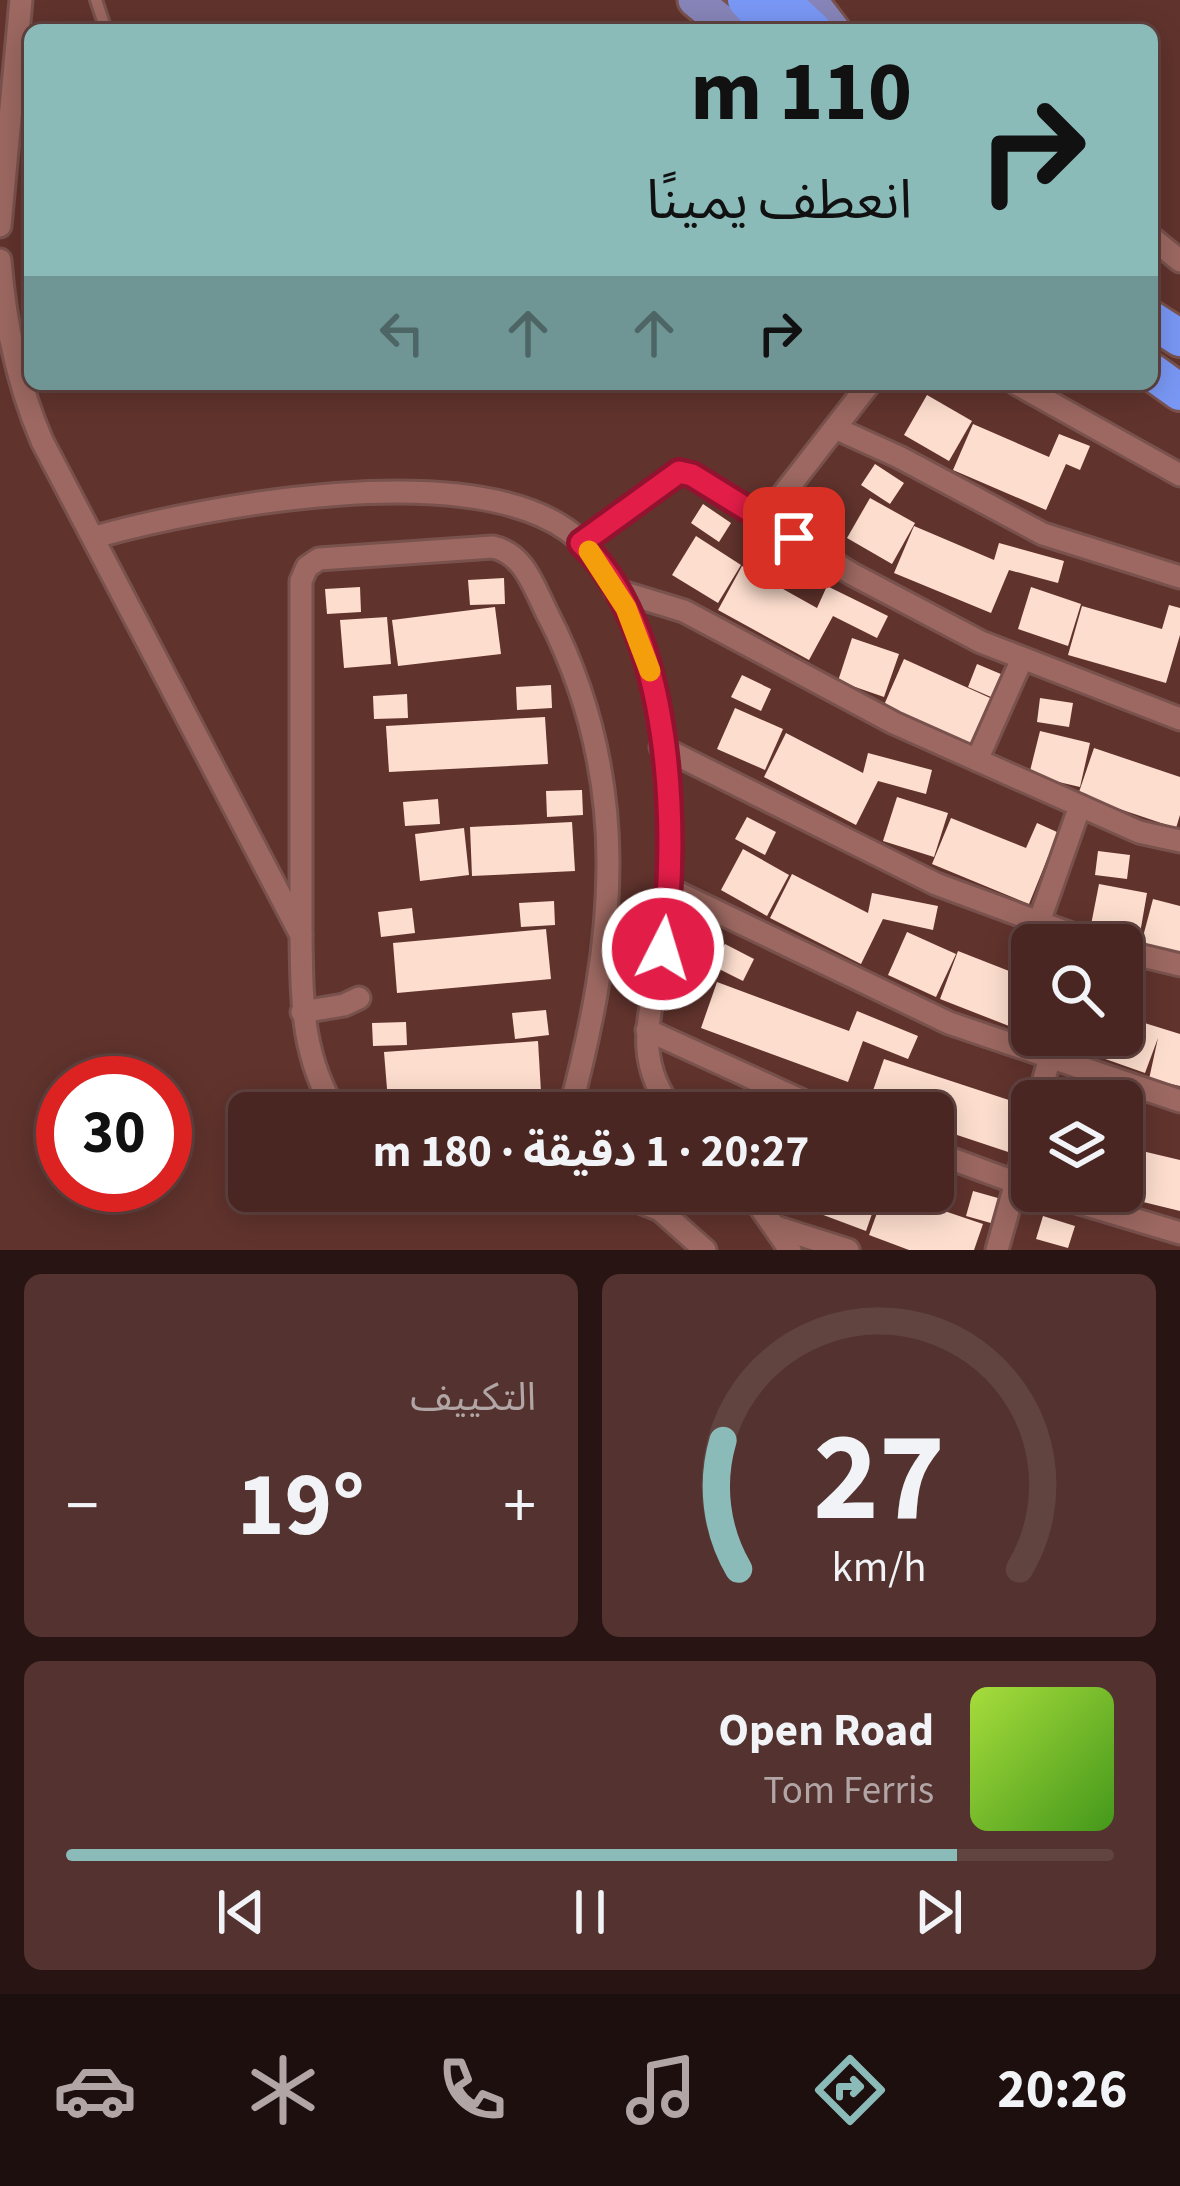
<!DOCTYPE html>
<html lang="ar">
<head>
<meta charset="utf-8">
<style>
	:root { --surface:#492622; --page:#53322f; --text:#f1f3f6; --muted:#b1a5a5; --line:#614340; --accent:#8bbbb9 }
	body { margin:0; font-family:"Source Sans 3","Noto Sans Arabic",sans-serif; background:var(--page); color:var(--text); direction:rtl; height:100vh; display:flex; flex-direction:column; font-size:45px; white-space:nowrap }
	* { box-sizing:border-box; margin:0 }
	p { font-size:39px; color:var(--muted) }
	.icon { flex:none; width:66px; height:66px; fill:none; stroke:currentColor; stroke-width:2; stroke-linecap:round; stroke-linejoin:round }
	.map { position:relative; height:1250px; overflow:hidden; direction:ltr }
	.details { display:flex; flex-direction:column; gap:24px; padding:24px; background:#281513; flex:1 }
	.details>* { flex:none }
	.guide { position:absolute; left:24px; top:24px; width:1134px; height:366px; border-radius:18px; box-shadow:0 6px 30px #0003,0 0 0 3px var(--line); direction:rtl; background:#8bbbb9; color:#111; overflow:hidden }
	.buttons { position:absolute; left:1011px; top:924px; display:grid; gap:24px }
	.buttons a { display:grid; place-items:center; width:132px; height:132px; border-radius:18px; background:var(--surface); box-shadow:0 6px 30px #0003,0 0 0 3px var(--line); font-size:60px }
	.speed { position:absolute; left:36px; top:1056px; display:flex; gap:24px; font-size:60px; font-weight:700; text-align:center }
	.speed>* { display:grid; place-content:center; width:156px; height:156px; border-radius:50%; background:var(--surface); box-shadow:0 6px 30px #0003,0 0 0 3px var(--line); line-height:1 }
	.speed .limit { border:18px solid #d22; background:#fff; color:#111 }
	.pin { position:absolute; display:grid; place-items:center; width:102px; height:102px; color:#fff; margin:-51px; border-radius:24px; box-shadow:0 6px 18px #0006 }
	.me { position:absolute; width:132px; margin:-66px; rotate:5deg; stroke-linejoin:round; filter:drop-shadow(0 0 9px #0008) }
	.turn { display:flex; align-items:center; gap:42px; height:252px; padding:0 48px; font-size:54px }
	.turn .icon { width:156px; height:156px; stroke-width:2.5 }
	.turn b { display:block; font-size:84px; line-height:102px }
	.lanes { display:flex; align-items:center; height:114px; padding:0 48px; background:#0003; justify-content:center; gap:60px; direction:ltr }
	.lanes .off { opacity:.35 }
	.big { font-size:90px; font-weight:700; line-height:1.1 }
	.details .widget { flex:1; display:flex; flex-direction:column; justify-content:center; gap:18px; min-width:0; padding:0 42px; border-radius:18px; background:var(--page) }
	.details .dial { align-items:center; gap:0 }
	.dial svg { height:312px; overflow:visible; fill:none; stroke:var(--line); stroke-width:7; stroke-linecap:round; text-anchor:middle }
	.dial text { fill:var(--text); stroke:none }
	.song { display:flex; align-items:center; gap:36px }
	.cover { width:144px; height:144px; border-radius:18px; background:linear-gradient(135deg,hsl(80 70% 55%),hsl(100 70% 35%)) }
	.played { height:12px; border-radius:6px; background:linear-gradient(90deg,var(--accent) 85%,var(--line) 85%) }
	.keys { display:flex; justify-content:space-around; direction:ltr }
	.heat { display:flex; justify-content:space-between; align-items:center; font-size:66px; direction:ltr }
	.details .tiles { flex:1; display:grid; gap:24px; grid-template-columns:1fr 1fr }
	.widget:last-child { grid-column:span 2 }
	.trip { position:absolute; left:228px; top:1092px; width:726px; height:120px; border-radius:18px; background:var(--surface); box-shadow:0 6px 30px #0003,0 0 0 3px var(--line); font-weight:700; line-height:120px; text-align:center; direction:rtl }
	.tab-bar { display:flex; height:192px; justify-content:space-around; align-items:center; background:#1d0f0e; color:var(--muted) }
	.tab-bar .icon { width:84px; height:84px }
	.tab-bar .on { color:var(--accent) }
	.tab-bar b { font-size:54px; color:var(--text) }
	.map>svg:first-child { display:block }
	.building { fill:#fddece }
	.lines { fill:none; stroke-linecap:round; stroke-linejoin:round }
	.lane-casing { stroke:#79524d; stroke-width:16 }
	.street-casing { stroke:#79524d; stroke-width:27 }
	.primary-casing { stroke:#79524d; stroke-width:39 }
	.highway-casing { stroke:#79524d; stroke-width:42 }
	.lane { stroke:#9c6861; stroke-width:10 }
	.street { stroke:#9c6861; stroke-width:21 }
	.primary { stroke:#8784b9; stroke-width:33 }
	.highway { stroke:#7997f4; stroke-width:36 }
	.route-casing { stroke:#92132f; stroke-width:30 }
	.route { stroke:#e11d48; stroke-width:21 }
	.slow { stroke:#f59e0b; stroke-width:21 }
</style>
</head>
<body>
<div class="map">
<svg width="1180" height="1250" viewBox="0 0 1180 1250">
	<rect width="100%" height="100%" fill="#61332d"/>
	<g class="building">
		<path d="M927 395 972 421 949 461 904 435Z"/>
		<path d="M973 424 1049 457 1059 434 1090 446 1080 470 1066 464 1046 510 953 470Z"/>
		<path d="M875 464 904 483 890 504 861 485Z"/>
		<path d="M870 498 915 523 892 564 847 538Z"/>
		<path d="M703 504 731 523 719 542 691 523Z"/>
		<path d="M914 526 994 560 999 543 1064 561 1058 583 1009 570 991 613 894 573Z"/>
		<path d="M696 536 741 565 718 603 672 575Z"/>
		<path d="M742 566 817 608 827 586 888 616 877 638 833 616 809 660 718 610Z"/>
		<path d="M504 578 505 604 470 605 468 580Z"/>
		<path d="M360 587 361 612 327 614 325 589Z"/>
		<path d="M1031 587 1081 604 1068 646 1018 629Z"/>
		<path d="M1169 605 1180 608V635L1166 683 1068 655 1082 606 1162 629Z"/>
		<path d="M495 607 501 654 398 666 392 620Z"/>
		<path d="M387 617 391 664 344 668 340 620Z"/>
		<path d="M852 638 899 654 884 697 838 681Z"/>
		<path d="M904 659 999 702 978 748 884 705Z"/>
		<path d="M977 664 1008 677 998 700 968 687Z"/>
		<path d="M742 675 771 689 761 711 731 697Z"/>
		<path d="M551 685 552 708 517 710 516 687Z"/>
		<path d="M407 694 408 718 374 719 373 696Z"/>
		<path d="M1040 698 1073 703 1069 727 1037 722Z"/>
		<path d="M735 708 783 729 765 770 717 749Z"/>
		<path d="M545 717 548 764 389 772 386 726Z"/>
		<path d="M1040 731 1090 743 1080 787 1029 775Z"/>
		<path d="M786 733 863 773 868 753 932 770 926 794 878 781 856 825 764 777Z"/>
		<path d="M1094 748 1180 777V815L1176 828 1078 795Z"/>
		<path d="M582 790 583 815 547 817 546 791Z"/>
		<path d="M897 797 948 813 934 857 883 841Z"/>
		<path d="M438 799 440 824 405 826 403 802Z"/>
		<path d="M747 817 776 832 765 855 735 839Z"/>
		<path d="M951 818 1026 848 1037 823 1068 837 1058 861 1048 857 1029 904 932 864Z"/>
		<path d="M572 822 575 871 472 876 470 827Z"/>
		<path d="M464 828 469 875 420 881 415 834Z"/>
		<path d="M743 849 789 875 767 916 721 890Z"/>
		<path d="M1098 851 1130 855 1127 879 1095 875Z"/>
		<path d="M792 874 868 913 872 893 938 906 933 930 883 919 861 964 770 918Z"/>
		<path d="M1099 884 1147 893 1139 939 1090 930Z"/>
		<path d="M1153 899 1180 906V958L1140 948Z"/>
		<path d="M554 901 555 925 521 927 519 903Z"/>
		<path d="M412 908 415 933 381 937 378 912Z"/>
		<path d="M546 929 551 979 397 993 393 943Z"/>
		<path d="M907 932 956 954 936 997 888 975Z"/>
		<path d="M725 944 754 959 743 981 713 966Z"/>
		<path d="M958 951 1032 980V1035L940 999Z"/>
		<path d="M717 982 849 1031 857 1011 918 1036 908 1059 863 1041 848 1082 701 1028Z"/>
		<path d="M546 1010 549 1035 515 1039 512 1013Z"/>
		<path d="M1122 1016 1180 1034V1086L1149 1079 1158 1038 1145 1073 1094 1055 1101 1035H1122Z"/>
		<path d="M406 1022 407 1045 373 1046 372 1023Z"/>
		<path d="M538 1041 541 1092 388 1101 384 1052Z"/>
		<path d="M884 1059 1018 1103 1026 1078 1056 1088 1052 1101H1032V1120L1020 1156 933 1127V1113H890L868 1105Z"/>
		<path d="M715 1095 761 1112V1113H708Z"/>
		<path d="M1122 1144 1138 1149 1123 1199H1122Z"/>
		<path d="M1142 1151 1180 1160V1211L1131 1199Z"/>
		<path d="M826 1191H880L866 1231 818 1213Z"/>
		<path d="M885 1191 983 1224 974 1250H909L869 1235Z"/>
		<path d="M973 1191 1005 1200 998 1225 966 1216Z"/>
		<path d="M1043 1216 1075 1226 1068 1248 1036 1239Z"/>
	</g>
	<g class="lines">
		<g class="lane-casing">
			<path id="lane" d="M96 0 106 30"/>
		</g>
		<g class="street-casing">
			<g id="street">
				<path d="M0 226 21 0"/>
				<path d="M1152 238 1180 261"/>
				<path d="M0 260C5 323 17 383 42 441L301 935C302 999 301 1058 337 1113"/>
				<path d="M1017 384 1180 475"/>
				<path d="M835 428 899 457 1043 534 1180 577"/>
				<path d="M764 519 869 384"/>
				<path d="M95 537C210 505 465 458 567 530 665 600 677 813 666 923 660 995 623 1050 675 1113"/>
				<path d="M581 543 679 472 692 475 852 574 981 642 1180 719"/>
				<path d="M615 590 684 611 894 723 1139 832 1180 841"/>
				<path d="M661 747 936 884 1101 945"/>
				<path d="M977 760 1022 659"/>
				<path d="M668 888 949 1023 1180 1101"/>
				<path d="M1039 922 1080 806"/>
				<path d="M301 935V581L307 567 319 559 493 547C525 554 534 588 548 615 633 780 616 939 569 1113"/>
				<path d="M1122 951 1180 965"/>
				<path d="M302 1012 344 1005 359 998"/>
				<path d="M647 1030 829 1113"/>
				<path d="M1038 1101 1056 1035"/>
				<path d="M933 1152 1028 1187"/>
				<path d="M612 1191 660 1210 705 1250"/>
				<path d="M749 1191 790 1250"/>
				<path d="M1040 1191 1180 1233"/>
				<path d="M776 1227 848 1250"/>
				<path d="M997 1250 1032 1125"/>
			</g>
		</g>
		<g class="primary-casing">
			<g id="primary">
				<path d="M695 0 732 30"/>
				<path d="M810 0 833 30"/>
			</g>
		</g>
		<g class="highway-casing">
			<g id="highway">
				<path d="M746 0 774 30"/>
				<path d="M781 0 813 30"/>
				<path d="M1152 320 1180 338"/>
				<path d="M1152 372 1180 392"/>
			</g>
		</g>
		<use href="#lane" class="lane"/>
		<use href="#street" class="street"/>
		<use href="#primary" class="primary"/>
		<use href="#highway" class="highway"/>
	</g>
	<g class="lines">
		<g class="route-casing">
			<path id="route" d="M663 949C679 831 673 631 581 543L679 472 692 475 794 538"/>
		</g>
		<use href="#route" class="route"/>
		<path class="slow" d="M589 551 626 608 650 671"/>
	</g>
</svg>
<div class="buttons">
<a><svg class="icon" aria-label="search" viewBox="0 0 24 24"><circle cx="10" cy="10" r="6"/><path d="M15 15l6 6"/></svg></a>
<a><svg class="icon" aria-label="layers" viewBox="0 0 24 24"><path d="M12 4l9 5-9 5-9-5zM3 14l9 5 9-5"/></svg></a>
</div>
<div class="speed"><div class="limit">30</div></div>
<div class="pin" style="left:794px;top:538px;background:#d93025"><svg class="icon" aria-label="arrive" viewBox="0 0 24 24"><path d="M6 21V4h12l-3 4 3 4H6"/></svg></div>
<svg class="me" style="left:663px;top:949px" viewBox="-20 -20 40 40"><circle r="17" fill="#e11d48" stroke="#fff" stroke-width="3"/><path d="M0-11L8 9 0 5-8 9z" fill="#fff"/></svg>
<div class="trip">20:27 · 1 دقيقة · 180 m</div>
<div class="guide">
<div class="turn"><svg class="icon" aria-label="right" viewBox="0 0 24 24"><path d="M7 20v-9h11M14 6l5 5-5 5"/></svg><div><b>110 m</b>انعطف يمينًا</div></div>
<div class="lanes"><svg class="icon off" aria-label="left" viewBox="0 0 24 24"><path d="M17 20v-9H6M10 6l-5 5 5 5"/></svg><svg class="icon off" aria-label="ahead" viewBox="0 0 24 24"><path d="M12 20V5M6 11l6-6 6 6"/></svg><svg class="icon off" aria-label="ahead" viewBox="0 0 24 24"><path d="M12 20V5M6 11l6-6 6 6"/></svg><svg class="icon" aria-label="right" viewBox="0 0 24 24"><path d="M7 20v-9h11M14 6l5 5-5 5"/></svg></div>
</div>
</div>
<section class="details">
<div class="tiles">
<div class="widget dial"><svg viewBox="0 0 100 80">
<path d="M14 69A42 42 0 1 1 86 69"/>
<path d="M14 69A42 42 0 0 1 10 36" stroke="#8bbbb9"/>
<text x="50" y="56" font-size="32" font-weight="700">27</text>
<text x="50" y="72" font-size="11">km/h</text>
</svg></div>
<div class="widget"><p>التكييف</p>
<div class="heat"><a>−</a><b class="big">19°</b><a>+</a></div>
</div>
<div class="widget">
<div class="song"><i class="cover"></i><div><b>Open Road</b><p>Tom Ferris</p></div></div>
<div class="played"></div>
<div class="keys"><svg class="icon" aria-label="previous" viewBox="0 0 24 24"><path d="M18 5L8 12l10 7zM5 5v14"/></svg><svg class="icon" aria-label="pause" viewBox="0 0 24 24"><path d="M8 5v14M16 5v14"/></svg><svg class="icon" aria-label="next" viewBox="0 0 24 24"><path d="M6 5l10 7-10 7zM19 5v14"/></svg></div>
</div>
</div>
</section>
<nav class="tab-bar">
<b>20:26</b>
<svg class="icon on" aria-label="directions" viewBox="0 0 24 24"><path d="M12 3l9 9-9 9-9-9zM9 14v-3h6M13 9l2 2-2 2"/></svg>
<svg class="icon" aria-label="music" viewBox="0 0 24 24"><path d="M9 18V5l10-2v13"/><circle cx="6" cy="18" r="3"/><circle cx="16" cy="16" r="3"/></svg>
<svg class="icon" aria-label="phone" viewBox="0 0 24 24"><path d="M5 4h4l2 5-3 2q2 4 5 5l2-3 5 2v4C11 20 4 13 5 4z"/></svg>
<svg class="icon" aria-label="climate" viewBox="0 0 24 24"><path d="M12 3v18M4 7l16 10M4 17L20 7"/></svg>
<svg class="icon" aria-label="car" viewBox="0 0 24 24"><path d="M5 17H2v-5l4-1 3-4h7l3 4 3 1v5h-3M9 17h6M6 11h13"/><circle cx="7" cy="17" r="2"/><circle cx="17" cy="17" r="2"/></svg>
</nav>
</body>
</html>
